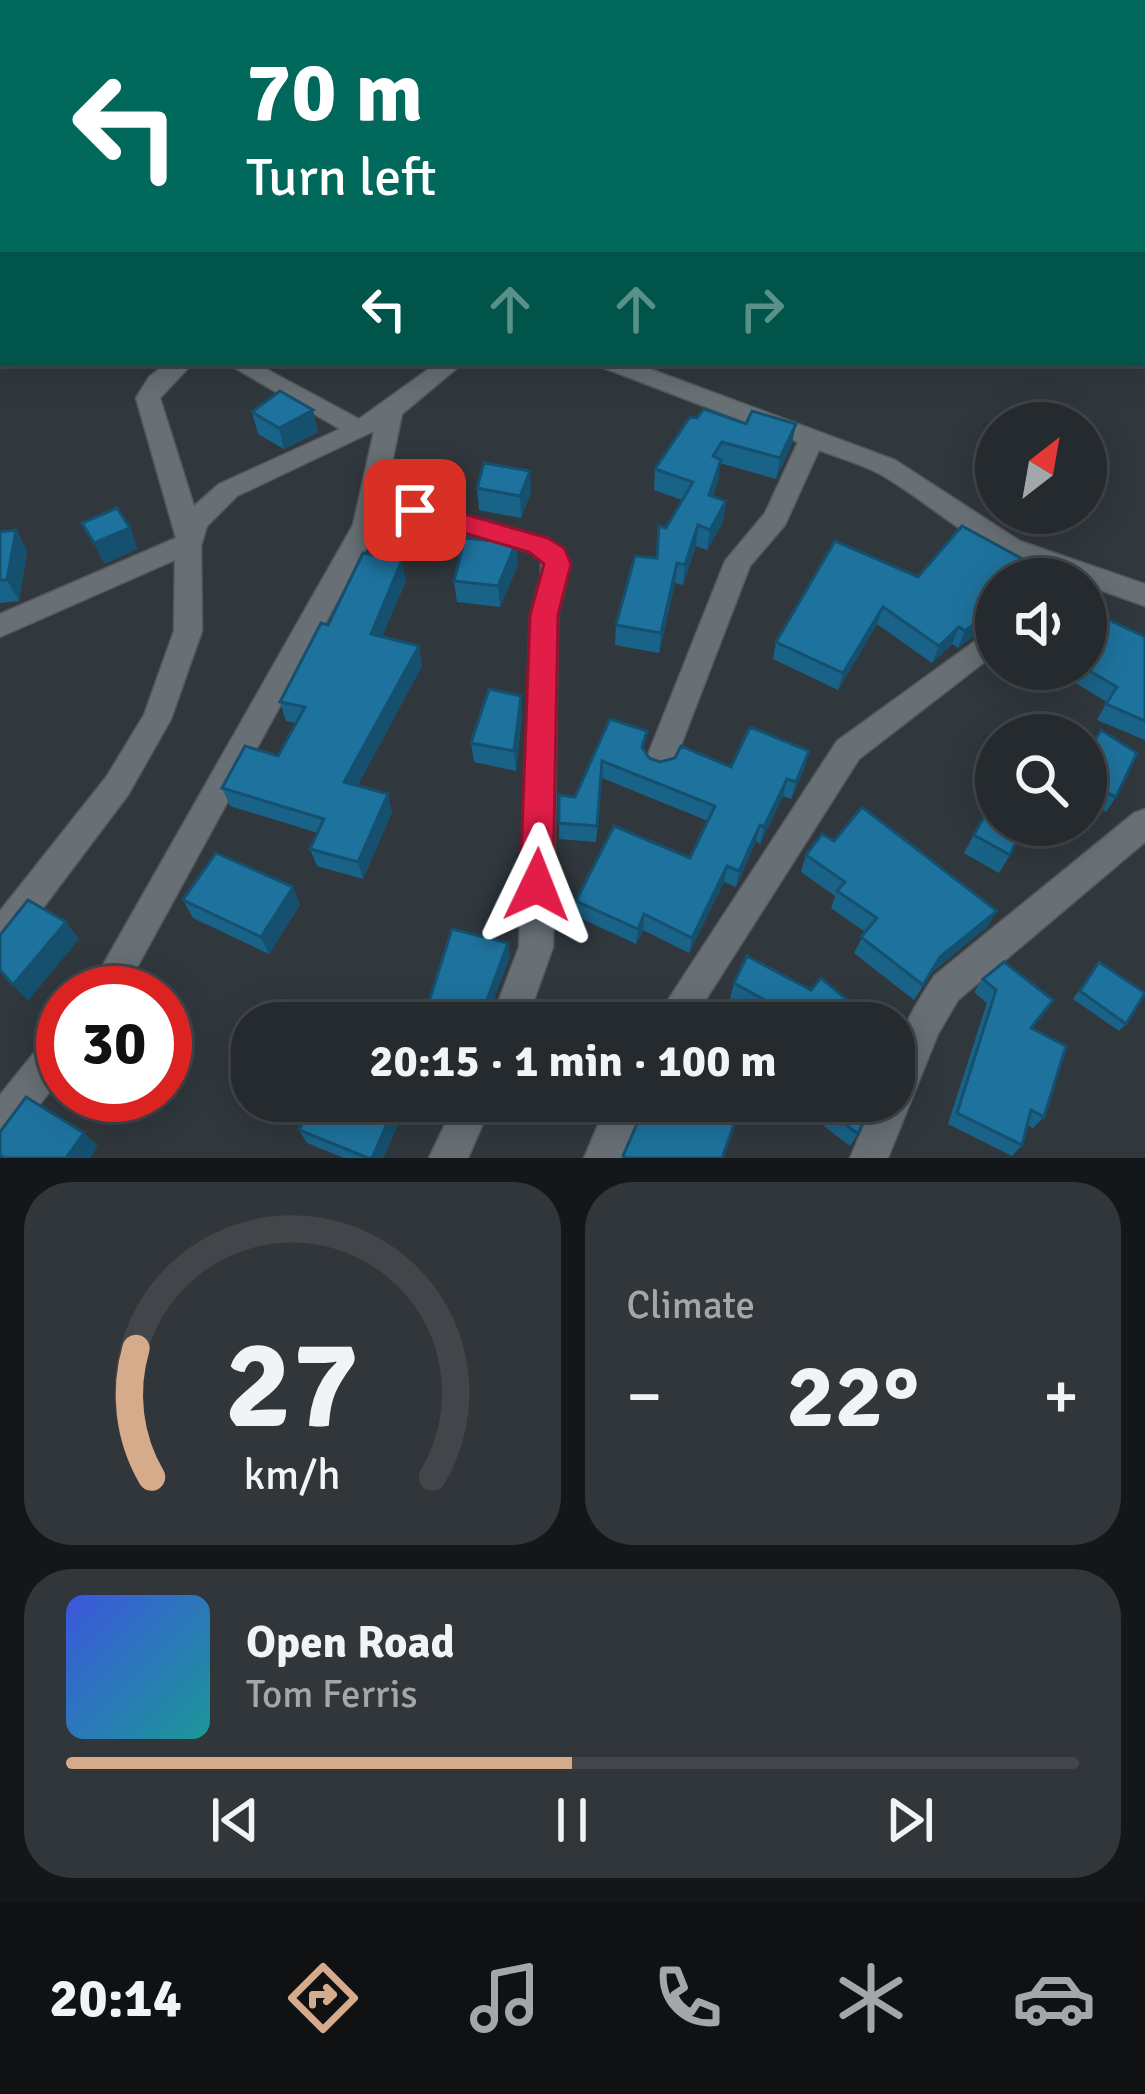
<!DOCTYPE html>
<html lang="en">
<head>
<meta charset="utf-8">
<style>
	:root { --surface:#252a2e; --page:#31363a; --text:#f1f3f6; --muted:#a3a7aa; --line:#42464a; --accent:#d6ab8b }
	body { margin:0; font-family:Signika,sans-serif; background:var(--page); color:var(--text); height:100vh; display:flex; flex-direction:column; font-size:45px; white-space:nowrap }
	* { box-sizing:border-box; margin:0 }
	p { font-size:39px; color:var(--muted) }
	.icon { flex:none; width:66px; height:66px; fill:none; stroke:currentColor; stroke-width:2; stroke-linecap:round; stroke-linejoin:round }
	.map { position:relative; height:1158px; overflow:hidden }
	.details { display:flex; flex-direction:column; gap:24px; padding:24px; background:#141719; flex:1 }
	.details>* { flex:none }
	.guide { position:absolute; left:0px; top:0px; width:1146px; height:366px; box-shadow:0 6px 30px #0003,0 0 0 3px var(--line); background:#00695c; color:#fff; overflow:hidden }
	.needle { width:78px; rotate:31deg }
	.buttons { position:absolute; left:975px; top:402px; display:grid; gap:24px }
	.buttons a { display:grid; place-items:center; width:132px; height:132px; border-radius:50%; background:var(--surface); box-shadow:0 6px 30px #0003,0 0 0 3px var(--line); font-size:60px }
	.speed { position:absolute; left:36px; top:966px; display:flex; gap:24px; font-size:60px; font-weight:700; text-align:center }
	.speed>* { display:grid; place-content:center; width:156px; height:156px; border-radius:50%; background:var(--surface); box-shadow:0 6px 30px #0003,0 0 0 3px var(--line); line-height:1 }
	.speed .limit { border:18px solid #d22; background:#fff; color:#111 }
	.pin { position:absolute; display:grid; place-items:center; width:102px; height:102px; color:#fff; margin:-51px; border-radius:24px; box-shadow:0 6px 18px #0006 }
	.me { position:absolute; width:132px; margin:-66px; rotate:2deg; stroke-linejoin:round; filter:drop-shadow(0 0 9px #0008) }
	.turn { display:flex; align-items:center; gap:42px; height:252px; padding:0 48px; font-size:54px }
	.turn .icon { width:156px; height:156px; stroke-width:2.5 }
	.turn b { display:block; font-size:84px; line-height:102px }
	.lanes { display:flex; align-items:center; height:114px; padding:0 48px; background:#0003; justify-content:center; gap:60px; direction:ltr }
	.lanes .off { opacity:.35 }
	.big { font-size:90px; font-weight:700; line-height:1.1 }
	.details .tile { flex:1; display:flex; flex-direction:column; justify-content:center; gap:18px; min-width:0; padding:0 42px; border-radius:48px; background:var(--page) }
	.details .dial { align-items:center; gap:0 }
	.dial svg { height:312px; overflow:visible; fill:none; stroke:var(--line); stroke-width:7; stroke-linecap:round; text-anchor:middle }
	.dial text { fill:var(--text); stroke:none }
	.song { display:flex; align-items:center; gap:36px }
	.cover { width:144px; height:144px; border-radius:18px; background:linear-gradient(135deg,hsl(230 70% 55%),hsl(180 70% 35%)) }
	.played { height:12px; border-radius:6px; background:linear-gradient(90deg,var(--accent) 50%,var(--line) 50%) }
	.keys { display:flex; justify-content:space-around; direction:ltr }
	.heat { display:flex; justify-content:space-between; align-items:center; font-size:66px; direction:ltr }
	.details .tiles { flex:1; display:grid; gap:24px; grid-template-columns:1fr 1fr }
	.tile:last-child { grid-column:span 2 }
	.trip { position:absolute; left:231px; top:1002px; width:684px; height:120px; border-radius:48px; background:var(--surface); box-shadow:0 6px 30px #0003,0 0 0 3px var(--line); font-weight:700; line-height:120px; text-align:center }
	.menu { display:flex; height:192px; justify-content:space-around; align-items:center; background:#0f1112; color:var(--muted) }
	.menu .icon { width:84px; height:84px }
	.menu .current { color:var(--accent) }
	.menu b { font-size:54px; color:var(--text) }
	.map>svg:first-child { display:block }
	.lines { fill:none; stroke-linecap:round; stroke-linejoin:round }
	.minor-casing { stroke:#51575b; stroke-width:3 }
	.minor { fill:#687075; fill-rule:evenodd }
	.wall { fill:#1a6388 }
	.shaded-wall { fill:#15506f }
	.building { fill:#1e739e; stroke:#15506f; stroke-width:3 }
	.route { fill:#e11d48; stroke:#92132f; stroke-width:3 }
</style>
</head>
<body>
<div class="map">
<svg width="1145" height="1158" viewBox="0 0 1145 1158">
	<rect width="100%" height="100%" fill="#31383d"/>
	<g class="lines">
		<g class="minor-casing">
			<g id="minor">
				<rect x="692" y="0" width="16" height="3"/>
				<path d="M764 0H831L833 3H766Z"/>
				<path d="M3 222V236L0 237V223Z"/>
				<rect x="0" y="264" width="3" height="13"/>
				<path d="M167 363H193L160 398 194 506 219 484 340 429 226 363H255L359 419 437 363H463L402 414 386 492 547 538C579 557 565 586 558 615L553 947 526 1023H490L519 947 530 615 541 575V561L529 552 382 510 379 525 123 993H87L353 525 374 431 237 496 207 526 201 546 202 631 171 719 128 795 12 949 0 954V911L107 776 144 715 174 631 175 560 0 637V614L176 538 136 398 149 377Z"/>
				<path d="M601 363H634L895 460 1020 541 1145 584V606L1086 585V579C1007 579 944 511 880 474 861 464 839 458 819 450L785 525 750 566 671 771 660 775 649 771 645 762 725 561 765 513 798 442 604 368Z"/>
				<path d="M996 626V653L859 759 691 1023H653L837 741Z"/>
				<path d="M1145 809V842L958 1000 938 1034 888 1158H850L874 1101H894C894 1041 902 1026 934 976L1134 813Z"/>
				<path d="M63 1028V1075L13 1138 0 1144V1095L50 1033Z"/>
				<path d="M456 1101H493L468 1158H429Z"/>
				<path d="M608 1101H645L622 1158H584Z"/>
			</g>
		</g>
		<use href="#minor" class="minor"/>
	</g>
	<g class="wall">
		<path d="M918 0H969L968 3H941Z"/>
		<path d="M1102 0H1145V131H1143V3H1103Z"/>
		<path d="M252 412 318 432 284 449 258 434Z"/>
		<path d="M690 417 792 444 776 479 720 463 718 481 713 496 726 501 723 522 707 550 696 546 683 585 675 583 659 653 615 645 616 625 656 558 666 528 682 500 654 490 655 469Z"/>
		<path d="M477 488 531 493 521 518 479 510Z"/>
		<path d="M16 530 27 551 19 601 0 603V532Z"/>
		<path d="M518 565 500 607 457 602 454 581Z"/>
		<path d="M918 577 996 579V618L958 648 952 644 932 663 877 624 838 690 773 659 776 642Z"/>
		<path d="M406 581 382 636 419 646 422 666 357 786 392 812 363 879 317 866 310 849 318 833 230 806 222 788 278 756 296 723 286 721 280 702 328 625Z"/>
		<path d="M1145 637V740L1097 720 1107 702 1052 669H1086Z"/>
		<path d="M521 696 522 716 516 771 474 762 471 743Z"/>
		<path d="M610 719 645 751 649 758 660 762 731 767 809 751 804 769 791 799 783 796 760 844 756 841 736 887 724 882 689 953 643 930 636 944 576 916V901L690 858 708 821 602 778 596 842 559 839V795L575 797Z"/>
		<path d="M1086 754 1116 797 1106 812 1086 802Z"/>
		<path d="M991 803 1010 855 999 873 964 853Z"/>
		<path d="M834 841 987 927 931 973 914 1000 854 953 865 932 831 908 835 896 801 872 806 855Z"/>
		<path d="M293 887 300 905 269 954 193 918 183 900Z"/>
		<path d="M1004 962 1031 1028 1044 1117 1033 1128 1027 1125 1022 1145 1012 1156 948 1124 987 1003 974 992 983 979Z"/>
		<path d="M1099 962 1126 1024 1119 1031 1073 999Z"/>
		<path d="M734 983 875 1023H775L730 998Z"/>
		<path d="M397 1101 402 1115 383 1158H344L307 1143 299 1130Z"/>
		<path d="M791 1101H872L858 1134 850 1146Z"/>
	</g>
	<g class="shaded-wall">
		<path d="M313 410 318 432 284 449 279 428Z"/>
		<path d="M796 424 792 444 776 479 780 458Z"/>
		<path d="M721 460 718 481 706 516 709 495Z"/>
		<path d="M530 471 531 493 521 518 520 496Z"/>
		<path d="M726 501 723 522 707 550 710 530Z"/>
		<path d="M698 525 696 546 683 585 685 565Z"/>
		<path d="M130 528 138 549 104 564 94 543Z"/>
		<path d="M16 530 27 551 19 601 7 580Z"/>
		<path d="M516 543 518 565 500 607 498 586Z"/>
		<path d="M402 560 406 581 375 653 371 634Z"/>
		<path d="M677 563 675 583 659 653 661 633Z"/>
		<path d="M883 607 877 624 838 690 843 673Z"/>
		<path d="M996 607V618L958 648 965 631Z"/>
		<path d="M959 627 952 644 932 663 939 646Z"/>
		<path d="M419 646 422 666 349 801 344 782Z"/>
		<path d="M521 696 522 716 516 771 514 751Z"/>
		<path d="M809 751 804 769 791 799 796 782Z"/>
		<path d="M787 779 783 796 760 844 764 827Z"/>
		<path d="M388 794 392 812 363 879 358 862Z"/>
		<path d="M760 825 756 841 736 887 739 871Z"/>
		<path d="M727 866 724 882 689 953 692 938Z"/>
		<path d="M293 887 300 905 269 954 261 937Z"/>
		<path d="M997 911 987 927 931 973 914 1000 940 957Z"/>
		<path d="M644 914 643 930 636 944 638 929Z"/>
		<path d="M66 922 79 939 28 1001 13 985Z"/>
		<path d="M508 943 510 957 486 1021 484 1008Z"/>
		<path d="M397 1101 402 1115 383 1158H372Z"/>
		<path d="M84 1133 98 1146 90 1158H66Z"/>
	</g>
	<g class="building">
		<path d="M39 0H58V3H38Z"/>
		<path d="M715 0H774V3H716Z"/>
		<rect x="840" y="0" width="30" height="3"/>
		<path d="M1035 0H1074V3H1034Z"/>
		<path d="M1110 0H1145V47L1143 48V3H1111Z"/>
		<path d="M1143 49 1145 55V119L1143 118 1145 100 1143 94Z"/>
		<path d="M1145 136V177L1143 176V141Z"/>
		<path d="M280 391 313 410 279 428 252 412Z"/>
		<path d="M704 409 746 424 752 411 796 424 780 458 722 442 713 456 721 460 709 495 726 501 710 530 698 525 685 565 677 563 661 633 616 625 635 556 657 558 659 526 666 528 693 482 655 469 690 417 697 418Z"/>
		<path d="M484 463 530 471 520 496 477 488Z"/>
		<path d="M117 508 130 528 94 543 82 523Z"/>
		<path d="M962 526 1043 570 1031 579H996V607L965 631 959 627 939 646 883 607 843 673 776 642 835 541 918 577Z"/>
		<path d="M16 530 7 580H0V532Z"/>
		<path d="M465 538 516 543 498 586 454 581Z"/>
		<path d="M363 553 402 560 371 634 419 646 344 782 388 794 358 862 310 849 324 819 222 788 245 746 278 756 305 707 280 702 321 623 328 625Z"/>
		<path d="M1086 609 1145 637V721L1106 704 1117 687 1086 669Z"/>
		<path d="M489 689 521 696 514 751 471 743Z"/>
		<path d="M610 719 647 731 642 747 649 758 660 762 675 758 681 746 731 767 750 727 809 751 796 782 787 779 764 827 760 825 739 871 727 866 692 938 644 914 638 929 576 901 614 826 690 858 715 806 602 761 597 826 559 823V795L575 797Z"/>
		<path d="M1101 730 1137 753 1116 797 1086 782V755Z"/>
		<path d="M991 803 996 805V825H1024L1010 855 974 835Z"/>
		<path d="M862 807 997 911 940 957 923 985 861 937 877 918 837 891 845 882 806 855 822 834 834 841Z"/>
		<path d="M216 853 293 887 261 937 183 900Z"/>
		<path d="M28 900 66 922 13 985 0 970V935Z"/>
		<path d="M452 929 508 943 484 1008 486 1022 430 1023 435 1010 427 1008Z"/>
		<path d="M747 956 811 990 821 978 875 1023H793L797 1018 734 983Z"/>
		<path d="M1004 962 1053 1000 1031 1028 1066 1046 1044 1117 1031 1110 1022 1145 957 1113 996 990 983 979Z"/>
		<path d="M1099 962 1145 993 1126 1024 1080 991Z"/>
		<path d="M26 1097 84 1133 66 1158H5L0 1155V1132Z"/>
		<path d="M313 1101H397L372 1158H368L299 1130Z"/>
		<path d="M647 1101H734L741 1105 722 1158H626L623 1156Z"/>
		<path d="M814 1101H872L858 1134Z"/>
	</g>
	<path class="route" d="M415 500 548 538 564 548 571 564 558 615 553 885 548 896 537 900 525 896 520 885 530 615 544 564 529 552 406 516 402 510Z"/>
</svg>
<div class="buttons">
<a><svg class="needle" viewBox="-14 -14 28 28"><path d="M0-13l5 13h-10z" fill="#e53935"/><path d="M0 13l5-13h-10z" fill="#a3a7aa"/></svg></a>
<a><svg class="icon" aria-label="sound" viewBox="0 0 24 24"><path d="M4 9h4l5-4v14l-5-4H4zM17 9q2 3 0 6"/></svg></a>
<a><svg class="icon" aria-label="search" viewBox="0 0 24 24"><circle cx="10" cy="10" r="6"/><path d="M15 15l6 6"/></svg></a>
</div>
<div class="speed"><div class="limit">30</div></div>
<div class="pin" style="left:415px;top:510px;background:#d93025"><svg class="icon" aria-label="arrive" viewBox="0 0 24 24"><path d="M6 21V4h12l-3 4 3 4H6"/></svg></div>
<svg class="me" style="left:537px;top:885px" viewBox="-20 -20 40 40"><path d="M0-17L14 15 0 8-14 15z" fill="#e11d48" stroke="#fff" stroke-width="4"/></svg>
<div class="trip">20:15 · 1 min · 100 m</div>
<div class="guide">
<div class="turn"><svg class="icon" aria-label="left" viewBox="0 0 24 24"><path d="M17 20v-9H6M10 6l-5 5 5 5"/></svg><div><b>70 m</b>Turn left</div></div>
<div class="lanes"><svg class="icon" aria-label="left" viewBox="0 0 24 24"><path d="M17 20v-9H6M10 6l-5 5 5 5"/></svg><svg class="icon off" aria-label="ahead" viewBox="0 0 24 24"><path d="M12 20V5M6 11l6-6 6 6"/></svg><svg class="icon off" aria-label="ahead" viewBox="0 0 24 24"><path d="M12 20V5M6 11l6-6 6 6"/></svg><svg class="icon off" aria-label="right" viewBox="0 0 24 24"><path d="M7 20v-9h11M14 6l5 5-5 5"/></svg></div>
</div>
</div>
<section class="details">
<div class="tiles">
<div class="tile dial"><svg viewBox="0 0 100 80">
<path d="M14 69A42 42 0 1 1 86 69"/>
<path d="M14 69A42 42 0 0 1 10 36" stroke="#d6ab8b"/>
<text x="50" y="56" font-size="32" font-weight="700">27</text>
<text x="50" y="72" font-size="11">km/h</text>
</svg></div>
<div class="tile"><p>Climate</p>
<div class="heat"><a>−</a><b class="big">22°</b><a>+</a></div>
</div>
<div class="tile">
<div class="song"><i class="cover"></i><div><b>Open Road</b><p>Tom Ferris</p></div></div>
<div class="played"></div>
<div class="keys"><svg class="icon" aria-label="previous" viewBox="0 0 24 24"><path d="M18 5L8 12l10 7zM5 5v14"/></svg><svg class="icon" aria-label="pause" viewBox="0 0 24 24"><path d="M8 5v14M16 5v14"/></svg><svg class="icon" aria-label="next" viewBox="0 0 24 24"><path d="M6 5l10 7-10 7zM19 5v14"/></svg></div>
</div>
</div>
</section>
<nav class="menu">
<b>20:14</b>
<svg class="icon current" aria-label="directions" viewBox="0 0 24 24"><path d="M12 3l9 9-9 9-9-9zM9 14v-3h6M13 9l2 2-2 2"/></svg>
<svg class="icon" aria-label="music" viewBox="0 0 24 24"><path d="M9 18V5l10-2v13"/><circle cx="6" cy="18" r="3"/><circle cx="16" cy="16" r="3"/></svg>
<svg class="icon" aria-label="phone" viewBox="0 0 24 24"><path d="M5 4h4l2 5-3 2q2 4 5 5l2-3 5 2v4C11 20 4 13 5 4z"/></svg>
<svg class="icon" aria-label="climate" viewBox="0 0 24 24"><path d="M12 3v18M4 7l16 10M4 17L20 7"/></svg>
<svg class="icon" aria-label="car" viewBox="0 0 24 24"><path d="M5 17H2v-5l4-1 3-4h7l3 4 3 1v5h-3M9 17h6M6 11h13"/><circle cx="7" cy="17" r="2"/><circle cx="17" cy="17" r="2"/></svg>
</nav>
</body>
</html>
